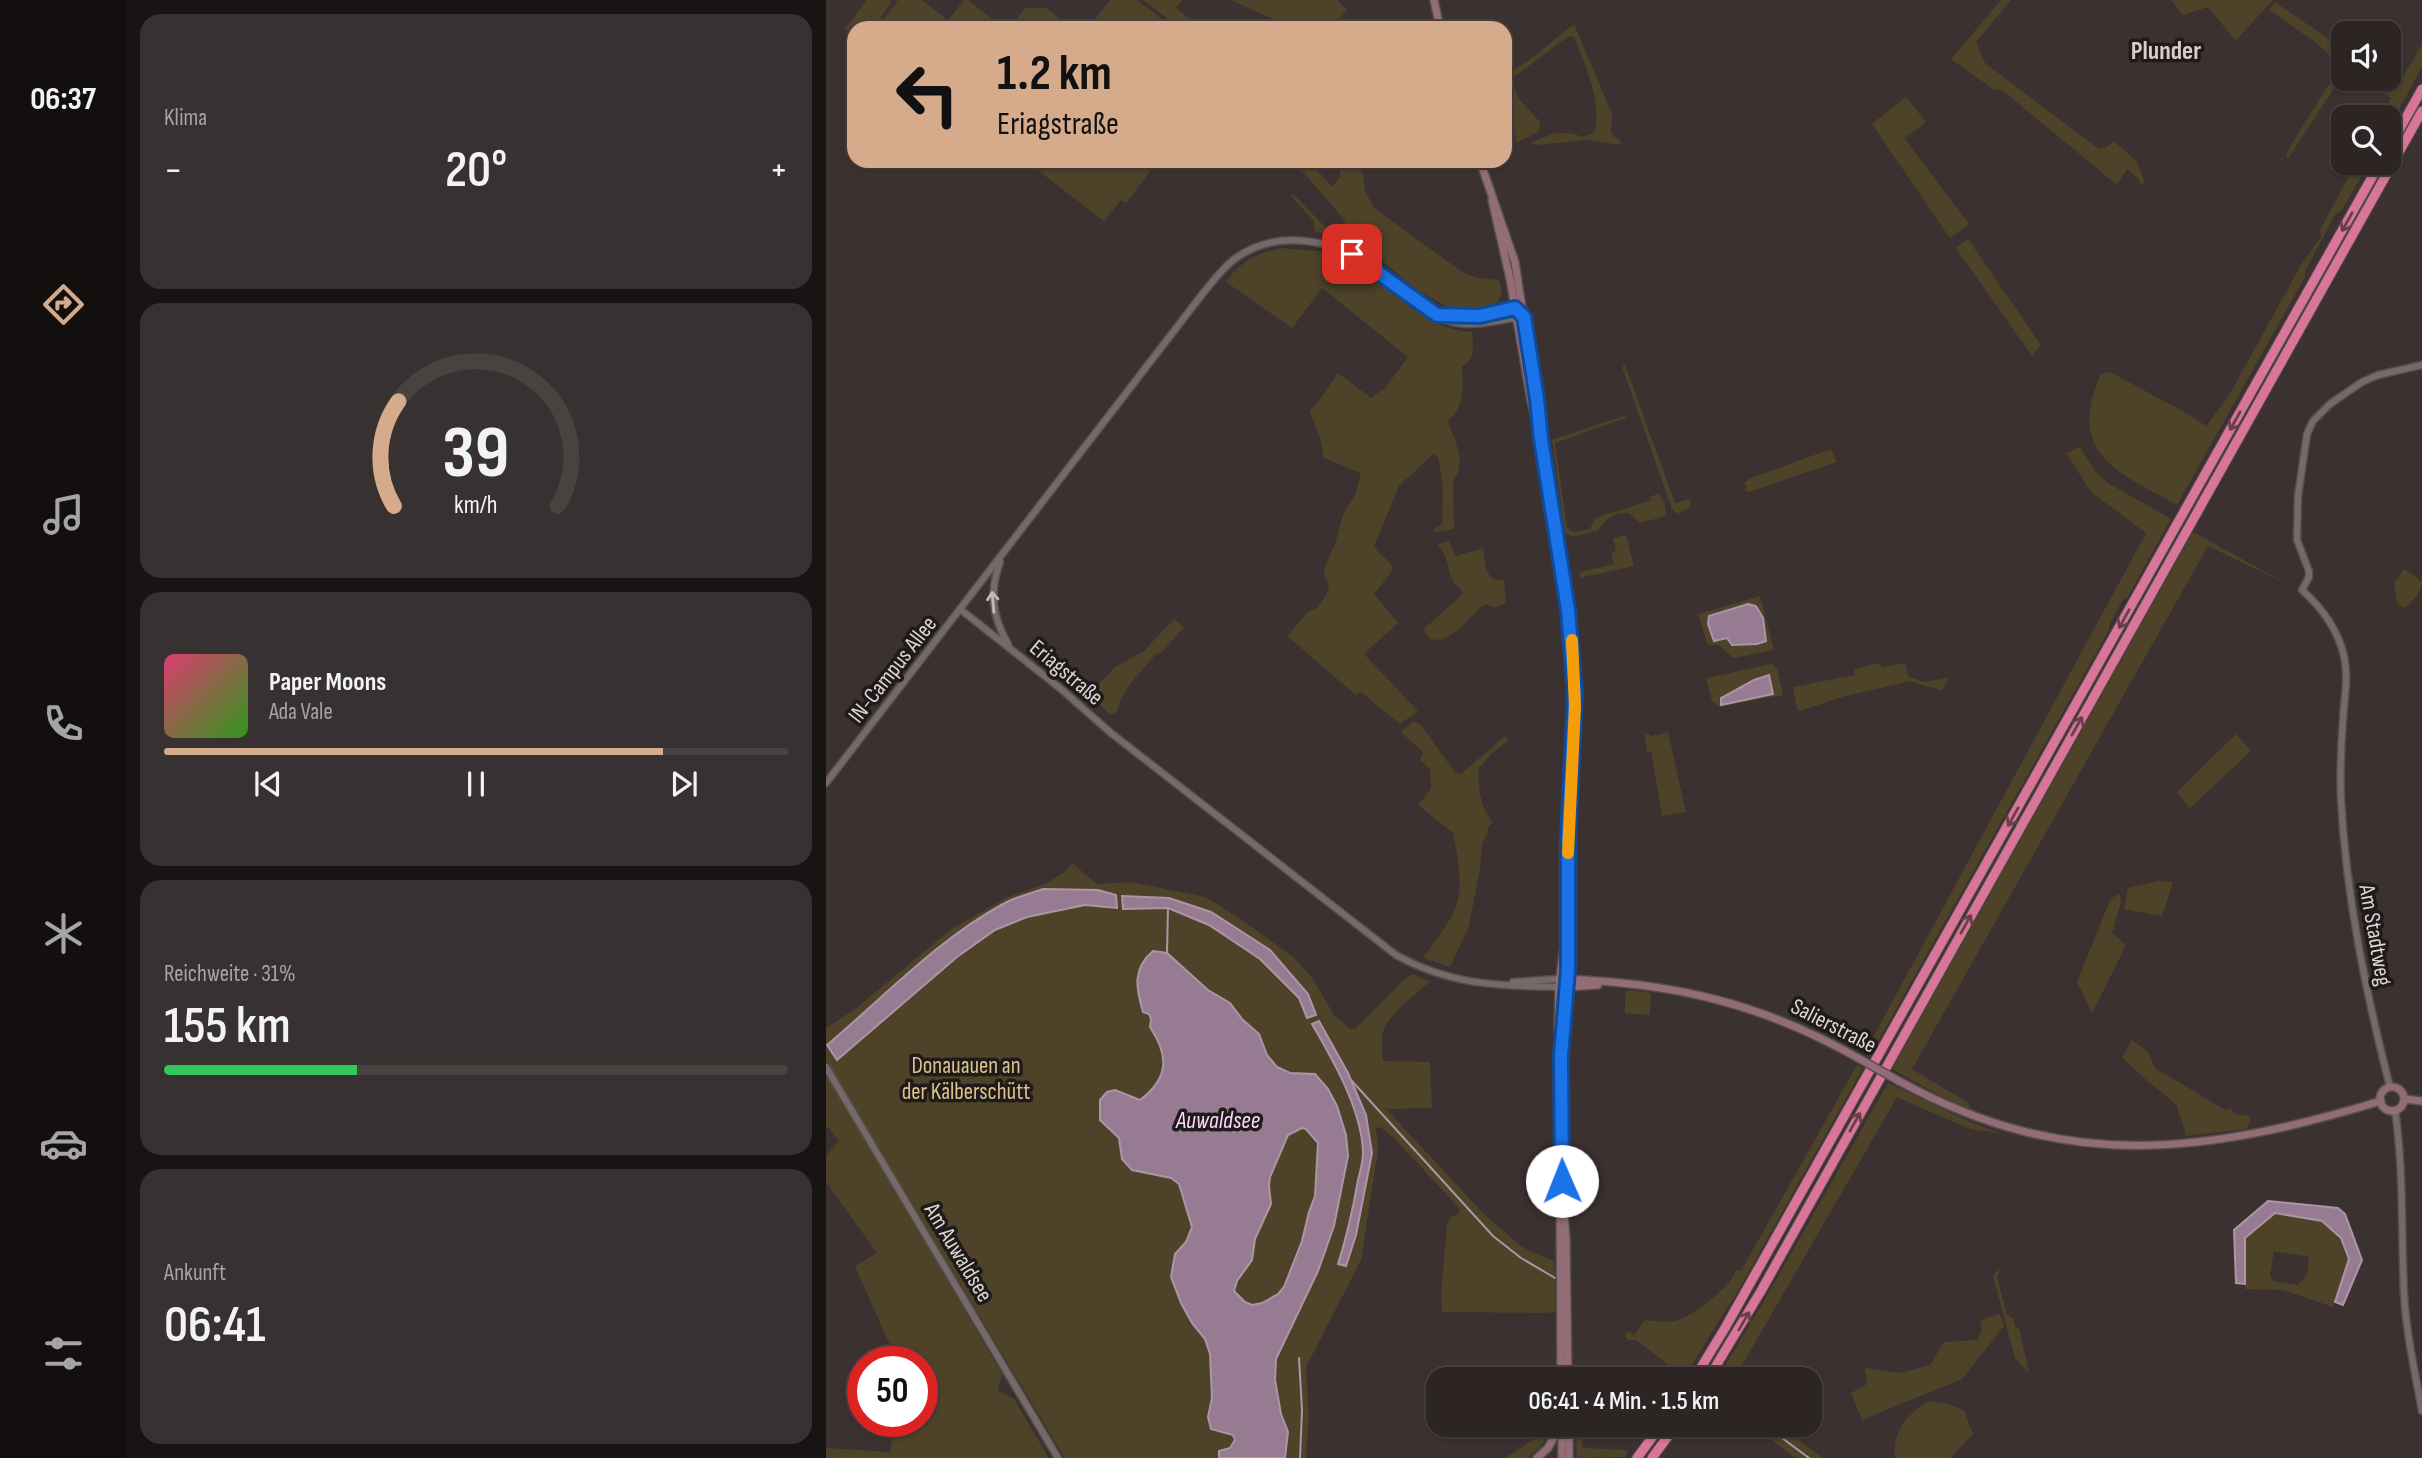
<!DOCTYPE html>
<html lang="de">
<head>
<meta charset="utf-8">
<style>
	:root { --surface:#2c2524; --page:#383131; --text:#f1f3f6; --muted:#a6a5a6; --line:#484241; --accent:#d6ab8b }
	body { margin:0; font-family:"Sofia Sans Condensed",sans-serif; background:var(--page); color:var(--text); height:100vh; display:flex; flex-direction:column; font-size:26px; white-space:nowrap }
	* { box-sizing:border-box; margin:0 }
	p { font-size:23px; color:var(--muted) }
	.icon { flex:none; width:38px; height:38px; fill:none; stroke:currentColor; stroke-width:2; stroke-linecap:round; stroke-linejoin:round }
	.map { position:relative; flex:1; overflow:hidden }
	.details { display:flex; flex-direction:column; gap:14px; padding:14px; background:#181414; width:700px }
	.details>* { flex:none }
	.guide { position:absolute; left:21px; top:21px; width:665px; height:147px; border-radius:21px; box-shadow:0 2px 5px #0004,0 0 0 2px var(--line); background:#d6ab8b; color:#111; overflow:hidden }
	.tools { position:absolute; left:1505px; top:21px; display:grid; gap:14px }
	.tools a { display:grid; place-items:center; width:70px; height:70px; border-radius:14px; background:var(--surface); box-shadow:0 2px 5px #0004,0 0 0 2px var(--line); font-size:35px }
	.speed { position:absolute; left:21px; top:1346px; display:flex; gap:14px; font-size:35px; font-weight:700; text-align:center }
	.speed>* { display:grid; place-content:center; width:91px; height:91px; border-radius:50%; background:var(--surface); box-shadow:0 2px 5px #0004,0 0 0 2px var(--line); line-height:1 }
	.speed .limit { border:10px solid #d22; background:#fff; color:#111 }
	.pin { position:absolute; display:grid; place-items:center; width:60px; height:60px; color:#fff; margin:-30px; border-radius:14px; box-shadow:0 4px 10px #0006 }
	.me { position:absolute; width:77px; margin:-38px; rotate:359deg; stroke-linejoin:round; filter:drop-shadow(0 0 5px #0008) }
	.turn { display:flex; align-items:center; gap:24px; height:147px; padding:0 35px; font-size:32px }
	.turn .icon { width:91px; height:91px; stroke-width:2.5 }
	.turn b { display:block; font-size:49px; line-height:60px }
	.big { font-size:52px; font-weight:600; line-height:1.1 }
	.details .tile { flex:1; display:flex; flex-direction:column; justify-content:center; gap:10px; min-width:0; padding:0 24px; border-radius:21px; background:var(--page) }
	.details .dial { align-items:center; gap:0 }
	.dial svg { height:182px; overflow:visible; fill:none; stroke:var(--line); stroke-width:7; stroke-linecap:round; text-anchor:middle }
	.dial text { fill:var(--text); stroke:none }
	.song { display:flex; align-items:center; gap:21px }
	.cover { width:84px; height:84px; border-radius:10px; background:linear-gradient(135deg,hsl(340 70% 55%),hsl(110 70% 35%)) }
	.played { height:7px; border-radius:4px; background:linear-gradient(90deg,var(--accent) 80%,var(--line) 80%) }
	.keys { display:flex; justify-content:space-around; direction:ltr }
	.heat { display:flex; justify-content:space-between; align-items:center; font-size:38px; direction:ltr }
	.charge { height:10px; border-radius:5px; background:linear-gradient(90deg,#34c759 31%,var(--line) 0) }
	.trip { position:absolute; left:600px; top:1367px; width:396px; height:70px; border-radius:21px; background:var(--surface); box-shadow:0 2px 5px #0004,0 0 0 2px var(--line); font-weight:600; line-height:70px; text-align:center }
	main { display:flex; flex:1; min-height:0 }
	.menu { display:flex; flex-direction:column; width:126px; justify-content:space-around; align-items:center; background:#120f0e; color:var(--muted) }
	.menu .icon { width:49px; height:49px }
	.menu .active { color:var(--accent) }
	.menu b { font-size:32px; color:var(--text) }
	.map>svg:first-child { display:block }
	.green { fill:#4e4329; fill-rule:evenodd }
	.water { fill:#967b93; stroke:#ab96a6; stroke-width:2; fill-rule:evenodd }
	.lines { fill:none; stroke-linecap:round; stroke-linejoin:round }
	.stream { stroke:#ab96a6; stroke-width:2 }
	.tertiary-casing { stroke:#564e4d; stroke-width:9 }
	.secondary-casing { stroke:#564e4d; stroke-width:10 }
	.motorway-casing { stroke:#564e4d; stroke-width:11 }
	.tertiary { stroke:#756a68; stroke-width:6 }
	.secondary { stroke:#936d76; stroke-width:7 }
	.motorway { stroke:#d97598; stroke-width:9 }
	.secondary-bridge-casing { stroke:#564e4d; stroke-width:10; stroke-linecap:butt }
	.secondary-bridge { stroke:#936d76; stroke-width:7 }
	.oneway { stroke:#693f4c }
	.oneway2 { stroke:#c2bab9 }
	.route-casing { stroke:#114b97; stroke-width:18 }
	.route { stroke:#1a73e8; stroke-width:12 }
	.slow { stroke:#f59e0b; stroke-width:12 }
	.labels { text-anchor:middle; stroke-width:7; stroke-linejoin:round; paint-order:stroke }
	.street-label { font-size:23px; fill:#dcd5d4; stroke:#1f1b1a }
	.park-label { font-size:23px; fill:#ddc38c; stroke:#1f1b1a }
	.water-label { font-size:24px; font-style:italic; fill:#fdd6f9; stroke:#1f1b1a }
	.quarter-label { font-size:26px; font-weight:bold; fill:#d8cbc9; stroke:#1f1b1a }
</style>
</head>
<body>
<main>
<nav class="menu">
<b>06:37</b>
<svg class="icon active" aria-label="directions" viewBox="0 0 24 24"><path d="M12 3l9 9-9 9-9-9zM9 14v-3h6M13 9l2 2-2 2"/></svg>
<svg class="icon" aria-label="music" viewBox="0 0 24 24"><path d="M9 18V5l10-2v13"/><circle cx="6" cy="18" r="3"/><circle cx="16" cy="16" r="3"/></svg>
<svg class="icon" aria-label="phone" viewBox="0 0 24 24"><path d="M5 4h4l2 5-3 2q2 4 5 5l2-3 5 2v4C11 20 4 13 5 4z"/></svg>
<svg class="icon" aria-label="climate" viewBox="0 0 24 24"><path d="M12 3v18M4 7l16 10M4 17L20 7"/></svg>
<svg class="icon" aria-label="car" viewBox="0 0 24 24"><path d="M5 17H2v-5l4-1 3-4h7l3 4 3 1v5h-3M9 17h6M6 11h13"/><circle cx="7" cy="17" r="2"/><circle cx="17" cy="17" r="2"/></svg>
<svg class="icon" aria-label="filters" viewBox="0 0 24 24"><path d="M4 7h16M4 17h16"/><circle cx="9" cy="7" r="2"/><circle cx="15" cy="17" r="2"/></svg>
</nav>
<section class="details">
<div class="tile"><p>Klima</p>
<div class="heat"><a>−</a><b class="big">20°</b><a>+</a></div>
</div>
<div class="tile dial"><svg viewBox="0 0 100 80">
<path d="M14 69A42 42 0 1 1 86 69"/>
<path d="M14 69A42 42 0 0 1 16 23" stroke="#d6ab8b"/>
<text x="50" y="56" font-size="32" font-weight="700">39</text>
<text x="50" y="72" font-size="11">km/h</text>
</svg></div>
<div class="tile">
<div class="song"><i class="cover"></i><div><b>Paper Moons</b><p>Ada Vale</p></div></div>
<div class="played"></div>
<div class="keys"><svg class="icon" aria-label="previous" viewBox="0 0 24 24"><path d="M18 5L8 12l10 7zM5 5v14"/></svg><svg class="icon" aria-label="pause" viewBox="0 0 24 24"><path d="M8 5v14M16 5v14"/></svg><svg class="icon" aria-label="next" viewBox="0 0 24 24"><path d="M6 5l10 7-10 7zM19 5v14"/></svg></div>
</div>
<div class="tile"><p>Reichweite · 31%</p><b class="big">155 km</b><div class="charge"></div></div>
<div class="tile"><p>Ankunft</p><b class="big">06:41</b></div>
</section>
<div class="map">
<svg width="1596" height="1458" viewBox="0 0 1596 1458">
	<rect width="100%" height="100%" fill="#3b3130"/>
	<g class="green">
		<path d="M41 0H63L66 2 46 28H28V35L19 29Z"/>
		<path d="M72 0H96L119 18 111 28H51Z"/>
		<path d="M138 0H142L177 27 116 28Z"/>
		<path d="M284 0H311L347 28H265L263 27Z"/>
		<path d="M317 0H356L350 8 372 26 370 28H354Z"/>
		<path d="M405 0H511L521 10 508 24 510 28H467Z"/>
		<path d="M1175 0H1185L1150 42 1159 63 1273 149 1279 148 1288 141 1311 162 1319 183 1315 185 1312 178 1301 169 1291 185 1176 90 1167 89 1125 59Z"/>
		<path d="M1345 0H1447L1411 39H1408L1382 7 1357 15Z"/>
		<path d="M1449 2 1517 49V74L1462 159 1460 155 1465 145 1515 65 1488 41 1443 10Z"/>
		<path d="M199 8H220L246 28H184Z"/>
		<path d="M748 24 786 114 785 133 794 141 795 145 763 140 709 145 705 143C726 133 734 129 757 137L768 133C778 106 758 62 748 36L741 37 688 77 679 80V75L703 60Z"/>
		<path d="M1596 44V67L1563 127V117H1555L1565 98 1536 79 1563 78 1574 82Z"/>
		<path d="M688 87 693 99 714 122 713 131 691 143 679 100V89Z"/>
		<path d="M1080 97 1100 122 1078 138 1143 224 1124 238 1046 124Z"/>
		<path d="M214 161H332L300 203 295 200 278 221 209 168Z"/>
		<path d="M475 161H483L506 187 514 177 515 161H535L539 191 548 208 636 272 651 278 673 280 676 293 672 302 650 310 620 306 591 290 545 252 517 238 489 231 488 221 465 196 467 194 506 234 516 231 519 220 477 172 474 174 477 166Z"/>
		<path d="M1530 163H1543L1516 210 1509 215 1479 271V277L1351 505C1293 472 1239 455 1275 374L1284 372 1362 414 1380 426 1402 397 1475 265 1496 235 1493 232Z"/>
		<path d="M1142 239 1215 345 1206 356 1130 248Z"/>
		<path d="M457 248C477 251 497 249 516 257 564 279 588 328 646 332 647 348 650 357 636 367 637 387 639 407 622 421 628 441 642 462 627 481L628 529 608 532V529L616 524 617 487 612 457 607 454 573 486 548 546C553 555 565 560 567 570L548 594 572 623 538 654 592 711 574 724 535 692 530 695 461 636 482 612 492 607 501 593 503 585 498 576 499 567 510 541 517 515 530 493 535 473 498 458 494 438 483 410 491 404 512 373 545 398 559 388 582 357 496 288 466 328 400 282C415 260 432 253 457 248Z"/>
		<path d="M799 365 849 503 864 499V507L851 514 846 509 796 367Z"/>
		<path d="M801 415 799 418 729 443 741 527 747 532 764 529 768 520 772 517 826 500 825 496 833 494 839 503 840 516 814 523 803 513C787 514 780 517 772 531L747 537 739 533 726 440Z"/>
		<path d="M1254 447 1269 471 1282 483 1345 519 1301 598 1297 599 1283 626V630L1043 1057 1038 1054 1320 533 1265 492 1240 453Z"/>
		<path d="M1005 449 1011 462 923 492 918 490 921 486 918 483 925 478Z"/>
		<path d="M1367 532 1461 584 1382 546 1086 1069 1144 1104 1142 1108 1111 1094 1066 1069Z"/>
		<path d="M800 535 808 566 754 578V572L788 564 785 553 790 551 787 538Z"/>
		<path d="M623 541 630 556 657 548 660 570 666 579 678 581 680 602C673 607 668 610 661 604L655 607C640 620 625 644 604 639L598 629 637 594C634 586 629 586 626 579 620 567 623 554 611 545Z"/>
		<path d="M1578 569 1596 582C1596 592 1586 602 1578 608L1571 604 1568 584Z"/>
		<path d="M934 596 948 650 907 658 893 645H882L872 614ZM922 604 940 641 931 644 906 645 901 638 911 607Z"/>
		<path d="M348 619 358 627 336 652 330 654C316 671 294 691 291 712L284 715 272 703 269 696 271 686 289 667 318 651Z"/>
		<path d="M1052 663 1057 667 1079 663 1082 676 1097 682 1123 678 1116 691 1084 681 1016 697 974 711 971 709 967 687 1029 675 1028 669Z"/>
		<path d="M946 664 951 668 957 695 894 707 886 701 880 678Z"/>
		<path d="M588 721 595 725 628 771 635 774 679 736 682 741 666 753 653 768C651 785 655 810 667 822L662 827 661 835 656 843 654 868 643 926 624 967 597 958C609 941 623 925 630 906 638 884 631 855 627 833L592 805 605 789 604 769 594 760 597 752 575 732Z"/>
		<path d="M818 732 826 736 842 732 860 812 836 816 825 752H821Z"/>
		<path d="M1410 734 1425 751 1364 808 1351 792Z"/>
		<path d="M246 863 271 884 306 882 379 897 412 917 467 957 486 978 508 1015 524 1029 530 1028 578 980 587 974 604 982C592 991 560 1017 557 1032 555 1040 556 1052 557 1061L604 1062 606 1108 560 1109 656 1212 696 1247 728 1261 730 1311 721 1313 616 1312 615 1293 621 1226 624 1217 632 1214 634 1209 569 1139 554 1127 550 1128 552 1150 535 1260 480 1367 483 1418 480 1458H459L462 1432 455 1414 449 1379 450 1359 492 1271 508 1226 522 1156 520 1135 511 1106 489 1074 464 1073 451 1067 441 1055 433 1034 416 1019 404 1003 382 990 341 953 327 951 324 1027C344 1057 342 1078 313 1101L289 1090 296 1159 306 1169 345 1178 353 1184 366 1227 360 1242 349 1255 345 1277 355 1303 366 1323 379 1339 384 1354 386 1398 383 1407 385 1429 407 1435 409 1440 404 1448 393 1451V1458H239L11 1079 6 1083 176 1374 172 1391 188 1399 223 1458H0V1448L64 1452 67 1429 83 1421H96V1362L71 1361 29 1266 51 1253 0 1182V1156L13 1141 3 1128H0V1028L29 1009 124 930 180 898 221 883 240 871ZM532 1128 546 1153 530 1235 519 1266 512 1263 522 1234 537 1154Z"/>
		<path d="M1333 881 1347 882 1336 916 1298 909 1302 888Z"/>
		<path d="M1294 894 1295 902 1286 933 1300 945 1266 1013 1251 982 1285 898Z"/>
		<path d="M803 990 825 993 824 1015 799 1013V993Z"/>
		<path d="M1306 1040 1321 1051 1329 1068 1399 1110 1405 1108 1409 1114 1423 1116 1425 1120 1420 1129 1359 1136C1360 1126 1352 1117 1351 1106 1333 1089 1313 1075 1296 1057Z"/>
		<path d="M1031 1065 1037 1068 913 1289 858 1377 810 1340H802L799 1336 803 1331 808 1335 819 1320C829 1321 842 1323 852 1320 867 1316 906 1286 910 1270L915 1271Z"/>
		<path d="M1062 1083 1142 1121 1176 1134 1141 1128 1071 1097 908 1379H891L935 1306Z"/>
		<path d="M477 1128 481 1129 492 1143 489 1196 483 1212 476 1241 458 1287 452 1294 441 1298 436 1303 426 1305 419 1302 408 1291 411 1281 426 1260 429 1239 445 1204 442 1186 444 1177 462 1135Z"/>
		<path d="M1449 1213 1496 1221 1515 1238 1523 1259 1507 1307 1457 1290 1419 1289 1418 1238ZM1448 1251 1483 1257 1481 1274 1472 1285 1447 1281 1444 1275Z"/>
		<path d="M1174 1268 1171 1278 1181 1315 1187 1318 1189 1326 1193 1328 1203 1373 1189 1358 1167 1276Z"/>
		<path d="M1174 1314 1178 1326 1136 1379 1036 1420 1025 1393 1041 1384 1039 1368 1075 1373 1104 1365 1118 1342 1151 1340 1156 1331 1154 1320Z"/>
		<path d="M1102 1401 1122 1404 1138 1410 1147 1434 1124 1458H1069C1066 1431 1081 1415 1102 1401Z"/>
		<path d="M717 1425H726C723 1440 713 1448 701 1458H679L709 1439Z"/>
		<path d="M750 1425H756V1448L801 1450 800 1457 751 1458Z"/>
		<path d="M926 1425H951L997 1458H969Z"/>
	</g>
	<g class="water">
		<path d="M922 604 930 606 937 618 940 641 931 644 906 645 901 638 888 641 882 624 883 616Z"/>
		<path d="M943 675 947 694 895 705V698L928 680Z"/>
		<path d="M217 889 272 890 290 895 291 908 259 905 201 917 169 930 131 957 11 1060 1 1045C58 997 111 940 177 904 189 897 204 894 217 889Z"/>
		<path d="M296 896 343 898 385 912 444 950 482 994 490 1015 481 1018 473 998 434 959 383 925 342 908 297 909Z"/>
		<path d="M327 951 341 953 382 990 404 1003 416 1019 433 1034 441 1055 451 1067 464 1073 489 1074 502 1089 511 1106 520 1135 522 1156 508 1226 492 1271 450 1359 449 1380 455 1414 462 1432 459 1458H393V1451L404 1448 409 1440 407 1435 385 1429 382 1417 386 1398 384 1354 379 1339 366 1323 355 1303 345 1277 349 1254 360 1242 366 1227 353 1184 345 1178 306 1170 296 1159 293 1138 274 1120V1100L281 1092 289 1090 314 1100C342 1079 344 1057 324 1027L325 1019 323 1014 317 1012C310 988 306 969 327 951ZM476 1128 480 1129 492 1143 489 1196 483 1212 476 1241 458 1287 452 1294 436 1303 426 1305 419 1302 408 1291 411 1281 426 1260 429 1239 445 1204 443 1186 444 1177 462 1135Z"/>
		<path d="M493 1021 522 1073 540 1115 546 1153 530 1235 520 1266 512 1264C521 1236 527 1209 532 1180 534 1172 537 1162 537 1153 536 1110 507 1060 486 1024Z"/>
		<path d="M1442 1201 1512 1208 1519 1214 1536 1260 1517 1305 1509 1302 1523 1259 1515 1238 1496 1221 1449 1213 1419 1238V1284L1410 1283 1408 1230Z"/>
	</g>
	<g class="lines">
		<g class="stream">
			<path d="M341 953 342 908"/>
			<path d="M525 1080 667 1236 695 1258 729 1278"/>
			<path d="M473 1358 476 1410 474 1458"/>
			<path d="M937 1424 983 1458"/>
		</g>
		<g class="tertiary-casing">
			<g id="tertiary">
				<path d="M613 315 654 316 693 308"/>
				<path d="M174 562C163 592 166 616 182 644"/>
				<path d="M134 609 235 689 285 733 570 955C624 985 672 986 733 987"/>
				<path d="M0 783 371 301C382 287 393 272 406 261 447 228 507 238 546 267 570 284 592 309 620 320 644 329 671 320 694 317"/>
				<path d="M687 982 733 979"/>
				<path d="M0 1067 232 1458"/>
				<path d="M1564 1087C1540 993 1520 896 1515 799 1514 773 1515 746 1517 719 1518 698 1523 677 1518 656 1512 630 1495 607 1476 590L1483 577V571L1471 540 1472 496 1481 434 1487 421 1504 404 1536 382 1552 375 1596 365"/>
				<path d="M1569 1110C1578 1171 1575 1232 1578 1293 1580 1333 1589 1372 1596 1411"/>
			</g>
		</g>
		<g class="secondary-casing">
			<g id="secondary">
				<path d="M608 0 614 28"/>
				<path d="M654 161 689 262 714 425"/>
				<path d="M666 200 684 279 705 401 715 439 742 610 747 650 749 707 742 834V970L735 1056 734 1115 736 1181 740 1240 742 1379"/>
				<path d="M733 979C845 982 935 1003 1032 1058"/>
				<path d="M739 987 772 985"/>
				<path d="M732 1031 733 987 738 945"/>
				<path d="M1073 1081C1240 1173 1379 1154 1555 1101"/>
				<circle cx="1566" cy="1099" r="12"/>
				<path d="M1578 1099 1596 1101"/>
				<path d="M734 1189 735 1379"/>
				<path d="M736 1427V1458"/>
				<path d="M711 1458 722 1448 735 1424"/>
				<path d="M743 1458V1424"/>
			</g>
		</g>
		<g class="motorway-casing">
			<g id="motorway">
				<path d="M1563 148 1596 89"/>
				<path d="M868 1379 899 1328 1554 163"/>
				<path d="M882 1379 935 1291 1596 111"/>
				<path d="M811 1458 836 1424"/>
				<path d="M826 1458 851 1424"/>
			</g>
		</g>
		<use href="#tertiary" class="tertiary"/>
		<use href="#secondary" class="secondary"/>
		<use href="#motorway" class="motorway"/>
		<g class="secondary-bridge-casing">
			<path id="secondary-bridge" d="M1032 1058 1073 1081"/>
		</g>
		<use href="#secondary-bridge" class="secondary-bridge"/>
	</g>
	<defs><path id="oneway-shaft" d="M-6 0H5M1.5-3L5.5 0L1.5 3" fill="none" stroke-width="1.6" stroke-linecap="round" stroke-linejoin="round" transform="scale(1.75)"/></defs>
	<g class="oneway">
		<use href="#oneway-shaft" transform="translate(1521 222) rotate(119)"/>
		<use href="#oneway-shaft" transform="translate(1409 421) rotate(119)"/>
		<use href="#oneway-shaft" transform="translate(1298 619) rotate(119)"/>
		<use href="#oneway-shaft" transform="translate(1251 726) rotate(-61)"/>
		<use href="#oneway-shaft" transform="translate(1187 817) rotate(119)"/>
		<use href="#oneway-shaft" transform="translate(1140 924) rotate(-61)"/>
		<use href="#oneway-shaft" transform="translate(1029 1122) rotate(-61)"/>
		<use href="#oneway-shaft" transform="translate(918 1321) rotate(-60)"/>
	</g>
	<use class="oneway2" href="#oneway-shaft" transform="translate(167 602) rotate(-95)"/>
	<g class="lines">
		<g class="route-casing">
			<path id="route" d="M526 254 611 315 654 316 689 308 698 317 711 399 715 439 742 610 749 694 742 837V970L735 1056 736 1181"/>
		</g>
		<use href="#route" class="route"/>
		<path class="slow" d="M742 853 749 707 746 640"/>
	</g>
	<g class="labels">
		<g class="street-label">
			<text transform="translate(66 669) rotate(-52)" y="8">IN-Campus Allee</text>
			<text transform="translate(241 672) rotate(40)" y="8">Eriagstraße</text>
			<text transform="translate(1550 935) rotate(80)" y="8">Am Stadtweg</text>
			<text transform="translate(1008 1025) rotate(27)" y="8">Salierstraße</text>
			<text transform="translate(133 1252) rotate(59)" y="8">Am Auwaldsee</text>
		</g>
		<g class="park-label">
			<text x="140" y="1073">Donauauen an<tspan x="140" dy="26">der Kälberschütt</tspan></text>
		</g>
		<g class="water-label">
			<text x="392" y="1128">Auwaldsee</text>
		</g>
		<g class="quarter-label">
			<text x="1340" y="59">Plunder</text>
		</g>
	</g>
</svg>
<div class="tools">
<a><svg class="icon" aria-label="sound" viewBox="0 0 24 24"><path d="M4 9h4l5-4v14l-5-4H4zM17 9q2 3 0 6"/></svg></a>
<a><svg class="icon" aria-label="search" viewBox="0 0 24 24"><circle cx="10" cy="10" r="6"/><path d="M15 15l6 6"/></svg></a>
</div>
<div class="speed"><div class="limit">50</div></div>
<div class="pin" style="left:526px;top:254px;background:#d93025"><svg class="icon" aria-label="arrive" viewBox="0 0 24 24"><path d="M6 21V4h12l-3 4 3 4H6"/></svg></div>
<svg class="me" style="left:736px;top:1181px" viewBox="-20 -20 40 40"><circle r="19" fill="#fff"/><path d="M0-13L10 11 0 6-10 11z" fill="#1a73e8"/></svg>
<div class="trip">06:41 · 4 Min. · 1.5 km</div>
<div class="guide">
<div class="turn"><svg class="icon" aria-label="left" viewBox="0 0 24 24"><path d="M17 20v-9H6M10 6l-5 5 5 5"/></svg><div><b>1.2 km</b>Eriagstraße</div></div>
</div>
</div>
</main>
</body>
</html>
